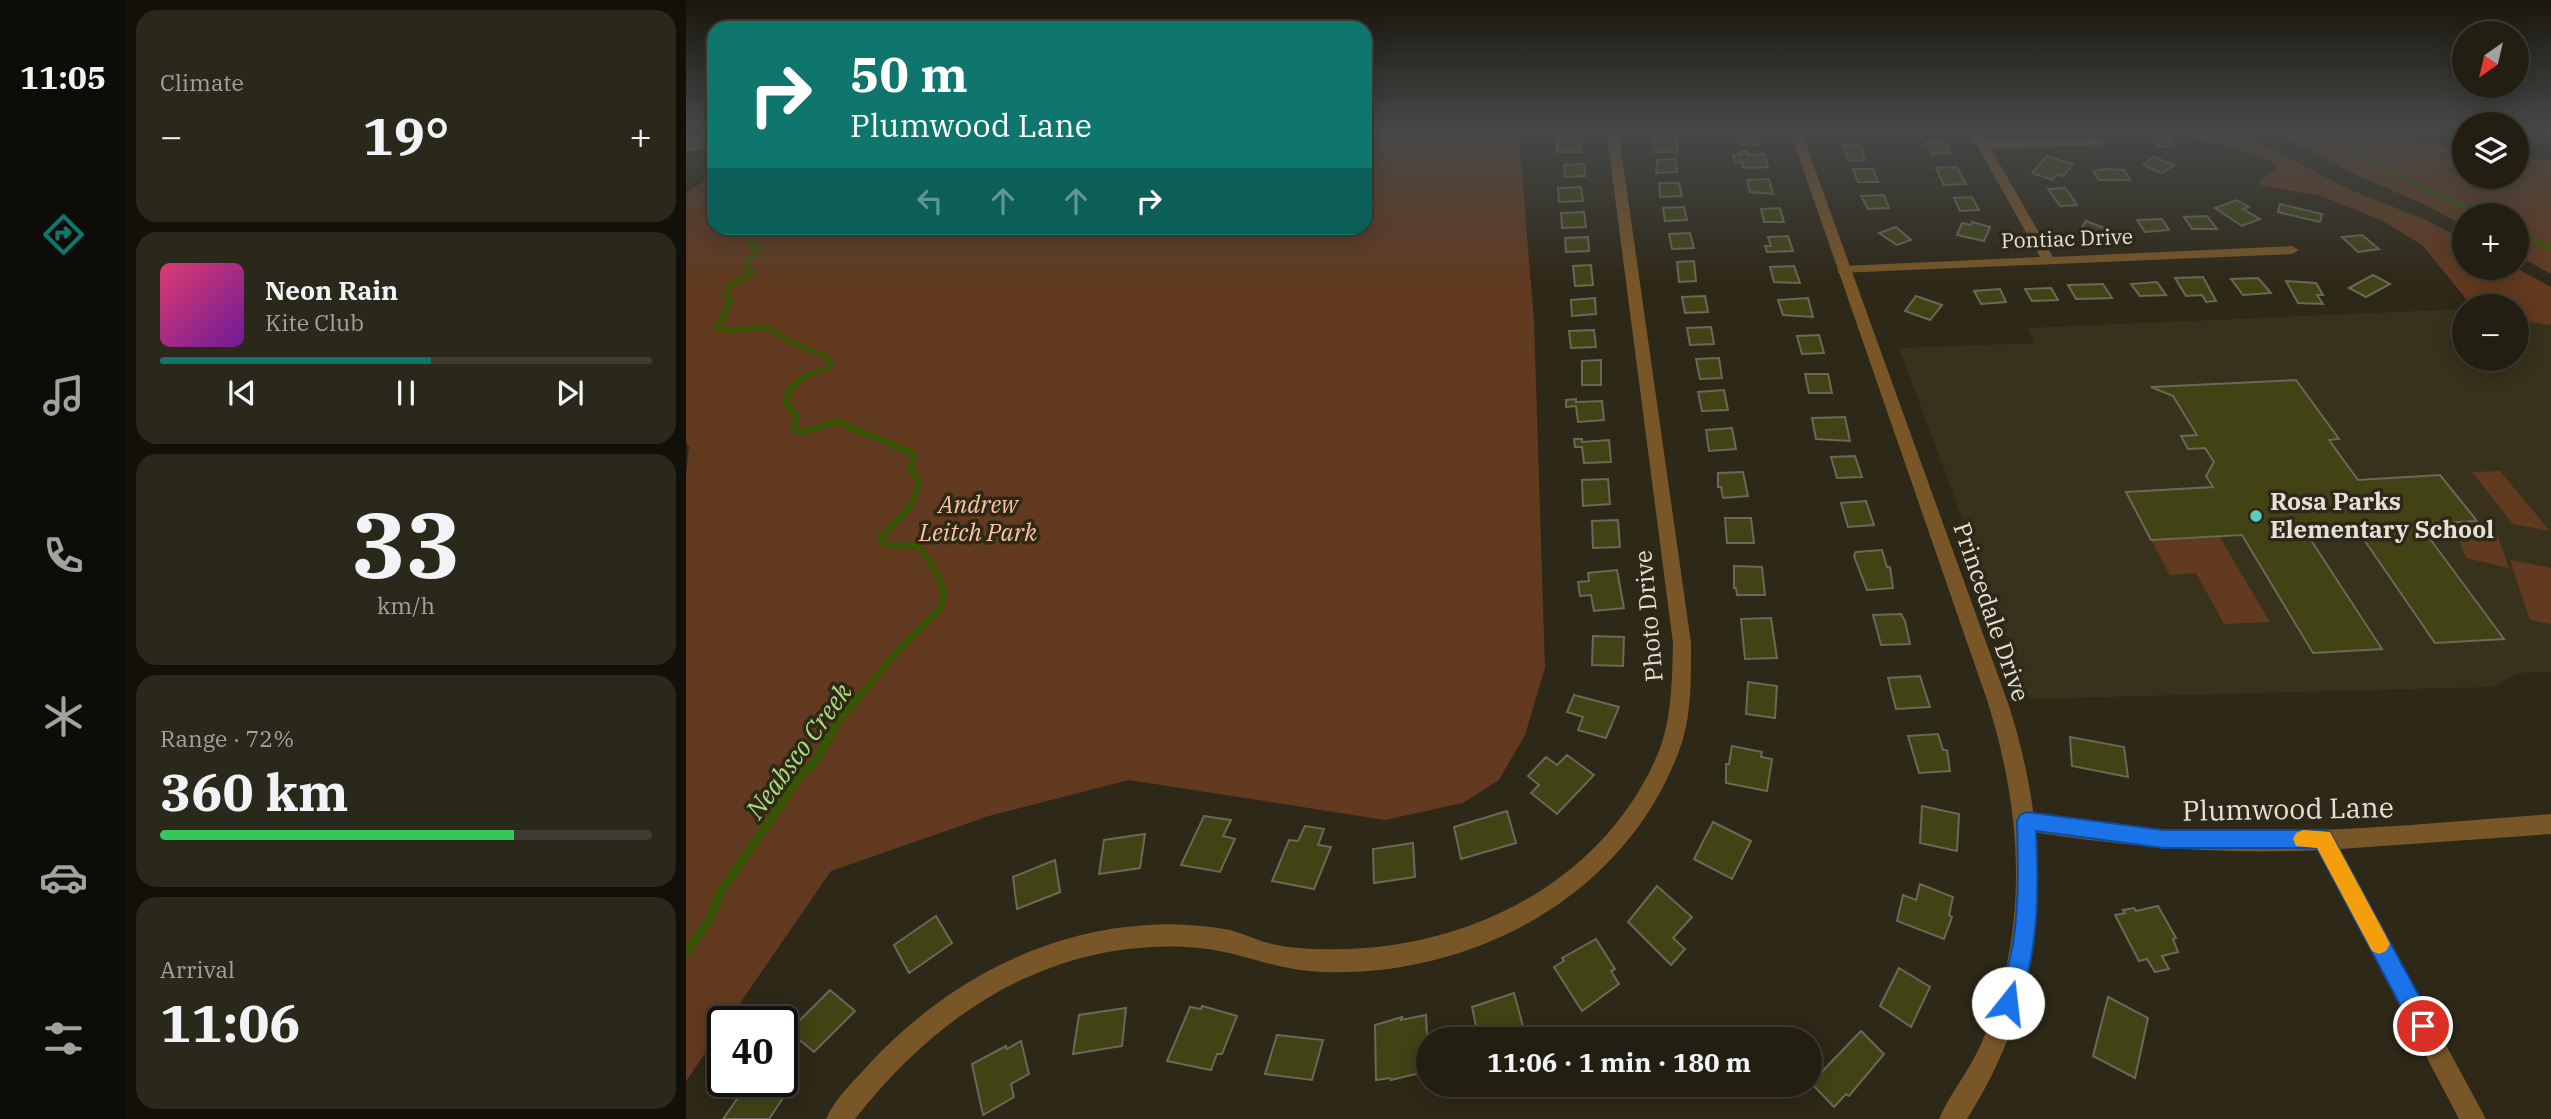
<!DOCTYPE html>
<html lang="en">
<head>
<meta charset="utf-8">
<style>
	:root { --surface:#221e12; --page:#2a271b; --text:#f1f3f6; --muted:#a2a29f; --line:#3f3c32; --accent:#0f766e }
	body { margin:0; font-family:"IBM Plex Serif",serif; background:var(--page); color:var(--text); height:100vh; display:flex; flex-direction:column; font-size:26px; white-space:nowrap }
	* { box-sizing:border-box; margin:0 }
	p { font-size:23px; color:var(--muted) }
	.icon { flex:none; width:38px; height:38px; fill:none; stroke:currentColor; stroke-width:2; stroke-linecap:round; stroke-linejoin:round }
	.map { position:relative; flex:1; overflow:hidden }
	.drawer { display:flex; flex-direction:column; gap:10px; padding:10px; background:#13100a; width:560px }
	.drawer>* { flex:none }
	.top-card { position:absolute; left:21px; top:21px; width:665px; height:214px; border-radius:21px; box-shadow:0 4px 18px #0003,0 0 0 2px var(--line); background:#0f766e; color:#fff; overflow:hidden }
	.needle { width:46px; rotate:214deg }
	.fabs { position:absolute; left:1766px; top:21px; display:grid; gap:14px }
	.fabs a { display:grid; place-items:center; width:77px; height:77px; border-radius:50%; background:var(--surface); box-shadow:0 4px 18px #0003,0 0 0 2px var(--line); font-size:35px }
	.speed { position:absolute; left:21px; top:1006px; display:flex; gap:14px; font-size:35px; font-weight:700; text-align:center }
	.speed>* { display:grid; place-content:center; width:91px; height:91px; border-radius:50%; background:var(--surface); box-shadow:0 4px 18px #0003,0 0 0 2px var(--line); line-height:1 }
	.speed .limit { border:4px solid #111; border-radius:10px; background:#fff; color:#111 }
	.pin { position:absolute; display:grid; place-items:center; width:60px; height:60px; color:#fff; margin:-30px; border:4px solid #fff; border-radius:50%; box-shadow:0 2px 7px #0007 }
	.me { position:absolute; width:77px; margin:-38px; rotate:16deg; stroke-linejoin:round; filter:drop-shadow(0 0 5px #0008) }
	.turn { display:flex; align-items:center; gap:24px; height:147px; padding:0 28px; font-size:32px }
	.turn .icon { width:91px; height:91px; stroke-width:2.5 }
	.turn b { display:block; font-size:49px; line-height:60px }
	.lanes { display:flex; align-items:center; height:66px; padding:0 28px; background:#0003; justify-content:center; gap:35px; direction:ltr }
	.lanes .off { opacity:.35 }
	.big { font-size:52px; font-weight:800; line-height:1.1 }
	.drawer .card { flex:1; display:flex; flex-direction:column; justify-content:center; gap:10px; min-width:0; padding:0 24px; border-radius:21px; background:var(--page) }
	.drawer .dial { align-items:center; gap:0 }
	.dial b { font-size:91px; line-height:1 }
	.song { display:flex; align-items:center; gap:21px }
	.cover { width:84px; height:84px; border-radius:10px; background:linear-gradient(135deg,hsl(340 70% 55%),hsl(280 70% 35%)) }
	.played { height:7px; border-radius:4px; background:linear-gradient(90deg,var(--accent) 55%,var(--line) 55%) }
	.keys { display:flex; justify-content:space-around; direction:ltr }
	.heat { display:flex; justify-content:space-between; align-items:center; font-size:38px; direction:ltr }
	.charge { height:10px; border-radius:5px; background:linear-gradient(90deg,#34c759 72%,var(--line) 0) }
	.trip { position:absolute; left:730px; top:1027px; width:406px; height:70px; border-radius:35px; background:var(--surface); box-shadow:0 4px 18px #0003,0 0 0 2px var(--line); font-weight:800; line-height:70px; text-align:center }
	main { display:flex; flex:1; min-height:0 }
	.dock { display:flex; flex-direction:column; width:126px; justify-content:space-around; align-items:center; background:#0e0c07; color:var(--muted) }
	.dock .icon { width:49px; height:49px }
	.dock .active { color:var(--accent) }
	.dock b { font-size:32px; color:var(--text) }
	.map>svg:first-child { display:block }
	.built { fill:#38311b }
	.green { fill:#613a1f }
	.lines { fill:none; stroke-linecap:round; stroke-linejoin:round }
	.stream-far2 { stroke:#355603; stroke-width:4.5 }
	.stream-far1 { stroke:#355603; stroke-width:6 }
	.stream { stroke:#355603; stroke-width:8 }
	.building { fill:#414315; stroke:#686957; stroke-width:2 }
	.minor { fill:#785628; fill-rule:evenodd }
	.tertiary { fill:#785628; fill-rule:evenodd }
	.route { fill:#1a73e8; stroke:#114b97; stroke-width:2 }
	.slow { fill:#f59e0b }
	.poi-dot { fill:#55cec4; stroke:#2d2818; stroke-width:2.5 }
	.labels { text-anchor:middle; stroke-width:7; stroke-linejoin:round; paint-order:stroke }
	.far-street-label { font-size:21px; fill:#e4e1d7; stroke:#2d2818 }
	.poi-label { font-size:24px; font-weight:bold; fill:#e4e1d7; stroke:#2d2818; text-anchor:start }
	.park-label { font-size:24px; font-style:italic; fill:#ffc49f; stroke:#2d2818 }
	.street-label { font-size:24px; fill:#e4e1d7; stroke:#2d2818 }
	.water-label { font-size:26px; font-style:italic; fill:#acde7a; stroke:#2d2818 }
	.near-street-label { font-size:28px; fill:#e4e1d7; stroke:#2d2818 }
</style>
</head>
<body>
<main>
<nav class="dock">
<b>11:05</b>
<svg class="icon active" aria-label="directions" viewBox="0 0 24 24"><path d="M12 3l9 9-9 9-9-9zM9 14v-3h6M13 9l2 2-2 2"/></svg>
<svg class="icon" aria-label="music" viewBox="0 0 24 24"><path d="M9 18V5l10-2v13"/><circle cx="6" cy="18" r="3"/><circle cx="16" cy="16" r="3"/></svg>
<svg class="icon" aria-label="phone" viewBox="0 0 24 24"><path d="M5 4h4l2 5-3 2q2 4 5 5l2-3 5 2v4C11 20 4 13 5 4z"/></svg>
<svg class="icon" aria-label="climate" viewBox="0 0 24 24"><path d="M12 3v18M4 7l16 10M4 17L20 7"/></svg>
<svg class="icon" aria-label="car" viewBox="0 0 24 24"><path d="M5 17H2v-5l4-1 3-4h7l3 4 3 1v5h-3M9 17h6M6 11h13"/><circle cx="7" cy="17" r="2"/><circle cx="17" cy="17" r="2"/></svg>
<svg class="icon" aria-label="filters" viewBox="0 0 24 24"><path d="M4 7h16M4 17h16"/><circle cx="9" cy="7" r="2"/><circle cx="15" cy="17" r="2"/></svg>
</nav>
<section class="drawer">
<div class="card"><p>Climate</p>
<div class="heat"><a>−</a><b class="big">19°</b><a>+</a></div>
</div>
<div class="card">
<div class="song"><i class="cover"></i><div><b>Neon Rain</b><p>Kite Club</p></div></div>
<div class="played"></div>
<div class="keys"><svg class="icon" aria-label="previous" viewBox="0 0 24 24"><path d="M18 5L8 12l10 7zM5 5v14"/></svg><svg class="icon" aria-label="pause" viewBox="0 0 24 24"><path d="M8 5v14M16 5v14"/></svg><svg class="icon" aria-label="next" viewBox="0 0 24 24"><path d="M6 5l10 7-10 7zM19 5v14"/></svg></div>
</div>
<div class="card dial"><b>33</b><p>km/h</p></div>
<div class="card"><p>Range · 72%</p><b class="big">360 km</b><div class="charge"></div></div>
<div class="card"><p>Arrival</p><b class="big">11:06</b></div>
</section>
<div class="map">
<svg width="1865" height="1119" viewBox="0 0 1865 1119">
	<rect width="100%" height="100%" fill="#2d2818"/>
	<path class="built" d="M1778 309V359H1830L1831 311 1865 320V672L1833 673 1806 687 1343 699 1213 348 1348 343 1341 328Z"/>
	<g class="green">
		<path d="M679 128H828L834 149 848 321 859 668 839 735 813 780 777 803 699 820 443 780 303 816 145 871 41 1022H37V1028L0 1081V475L3 447 0 442V193L28 175V228H679Z"/>
		<path d="M1479 128H1554L1569 141 1660 188 1740 220 1778 240V268H1830L1865 287V325L1831 320 1830 306H1786L1736 245 1695 220 1635 196 1574 185 1573 180 1590 169V165L1585 161 1541 146 1490 134Z"/>
		<path d="M1582 128H1699L1735 142 1778 150V177H1830L1831 159 1865 160V274L1831 255 1830 215H1778V226L1742 206 1666 173Z"/>
		<path d="M1814 471 1864 531 1827 524 1786 472Z"/>
		<path d="M1785 532 1812 536 1823 568 1780 558 1774 543 1776 535Z"/>
		<path d="M1533 536 1584 622 1538 624 1510 573 1484 575 1465 540Z"/>
		<path d="M1824 560 1865 568V624L1844 620Z"/>
	</g>
	<g class="lines">
		<g class="stream-far2">
			<path d="M1629 128 1728 184 1797 215"/>
			<path d="M74 228 65 234 63 243 73 248 59 265 67 272 43 286 40 298 46 301 36 315 39 318 31 324 33 329 47 331 80 327 106 343 138 355 146 363 145 366 118 377"/>
			<path d="M1830 231 1865 248"/>
		</g>
		<path class="stream-far1" d="M121 375 105 388 99 402 111 416 108 428 113 433C127 430 139 424 154 421 164 430 174 431 186 436 200 441 210 448 225 452L228 457 224 470 233 480C230 507 212 520 194 538L200 545 233 546 251 573 258 591 255 608 210 653 170 700"/>
		<path class="stream" d="M0 952 24 919 34 893 112 779 130 760 152 721 171 698"/>
	</g>
	<g class="building">
		<path d="M1152 128H1170L1173 134H1154Z"/>
		<path d="M1472 128 1482 139 1488 146 1473 147 1458 129Z"/>
		<path d="M1070 131 1074 144H1052L1048 132Z"/>
		<path d="M19 135 22 145 0 151V141Z"/>
		<path d="M967 139H990L992 152H968Z"/>
		<path d="M894 140 895 152H871V141Z"/>
		<path d="M1258 141 1264 153 1246 154 1240 142Z"/>
		<path d="M1175 144 1179 160 1163 161 1157 145Z"/>
		<path d="M1053 151H1061L1062 155 1078 154 1082 167 1064 168 1057 167 1056 162 1049 163 1047 155H1054Z"/>
		<path d="M1361 156 1387 164 1377 176 1371 174 1367 180 1346 173Z"/>
		<path d="M1468 157 1488 165 1476 173 1457 165Z"/>
		<path d="M990 159 991 172 970 173 971 160Z"/>
		<path d="M898 164 899 176 879 177 878 165Z"/>
		<path d="M1271 167 1280 184 1258 185 1250 168Z"/>
		<path d="M1167 169H1187L1192 182H1172Z"/>
		<path d="M1422 169 1438 170 1444 180H1413L1407 171Z"/>
		<path d="M1083 179 1087 194 1064 192 1061 180Z"/>
		<path d="M973 183H993L996 196 974 197Z"/>
		<path d="M895 187 897 201 873 202 872 188Z"/>
		<path d="M1379 188 1383 193 1391 205 1374 206 1362 189Z"/>
		<path d="M1198 195 1203 208 1182 209 1175 196Z"/>
		<path d="M1286 197 1293 210 1274 211 1268 198Z"/>
		<path d="M1551 200 1563 207 1557 209 1574 219 1556 226 1529 208Z"/>
		<path d="M1594 204 1636 214 1634 222 1592 212Z"/>
		<path d="M998 207 1001 220 979 221 977 208Z"/>
		<path d="M1094 208 1098 222H1078L1075 209Z"/>
		<path d="M898 212 900 227 876 228 875 213Z"/>
		<path d="M1521 216 1531 229H1506L1498 217Z"/>
		<path d="M1476 219 1483 230 1459 232 1451 220Z"/>
		<path d="M1400 221 1424 230 1417 238 1394 230Z"/>
		<path d="M1286 222 1304 227 1298 241 1271 235 1276 223 1285 225Z"/>
		<path d="M1210 227 1225 240 1211 245 1193 233Z"/>
		<path d="M1004 233 1008 248 986 249 983 234Z"/>
		<path d="M1676 235 1693 249 1672 252 1656 237Z"/>
		<path d="M1102 236 1107 251 1081 252 1079 246H1085L1082 237Z"/>
		<path d="M902 237 903 251 880 252 879 238Z"/>
		<path d="M1008 261 1010 281 993 282 991 262Z"/>
		<path d="M905 265 907 285 889 286 887 266Z"/>
		<path d="M1108 266 1114 283 1088 282 1084 267Z"/>
		<path d="M1687 275 1704 284 1680 297 1663 288Z"/>
		<path d="M1517 277 1530 301 1520 302 1516 295 1500 296 1489 278Z"/>
		<path d="M1572 278 1585 293 1557 295 1545 279Z"/>
		<path d="M1600 281 1630 283 1637 295H1631L1637 304 1612 303Z"/>
		<path d="M1471 282 1480 295 1454 296 1445 284Z"/>
		<path d="M1417 284 1426 298 1390 299 1382 285Z"/>
		<path d="M1365 288 1372 300 1346 301 1339 289Z"/>
		<path d="M1314 289 1320 302 1295 304 1288 291Z"/>
		<path d="M1019 296 1022 312 999 313 996 297Z"/>
		<path d="M1230 296 1256 305 1244 320 1219 311Z"/>
		<path d="M909 298 910 314 886 316 885 300Z"/>
		<path d="M1122 298 1127 317 1097 315 1092 300Z"/>
		<path d="M1025 327 1028 344 1004 345 1001 328Z"/>
		<path d="M908 330 910 347 885 348 883 331Z"/>
		<path d="M1133 335 1138 353 1116 354 1111 336Z"/>
		<path d="M1033 358 1036 378 1014 379 1010 359Z"/>
		<path d="M915 360V385H896V361Z"/>
		<path d="M1119 374H1142L1146 393H1123Z"/>
		<path d="M1610 380 1653 439 1643 440 1672 480 1754 475 1791 521 1733 524 1818 639 1749 643 1670 528 1619 531 1696 649 1627 653 1556 535 1465 540 1440 492 1527 487 1520 476 1528 462 1519 448 1502 449 1495 436 1511 435 1487 396 1465 387Z"/>
		<path d="M1038 390 1042 410 1016 411 1012 392Z"/>
		<path d="M890 399V402L916 401 918 420 892 422 890 406 880 407V400Z"/>
		<path d="M1159 417 1164 441 1130 439 1126 418Z"/>
		<path d="M1046 428 1050 449 1023 451 1020 430Z"/>
		<path d="M888 439H896V442L923 440 925 462 898 463 896 447H889Z"/>
		<path d="M1169 456 1176 477 1151 478 1145 457Z"/>
		<path d="M1057 472 1062 496 1037 498 1035 487H1032V473Z"/>
		<path d="M922 479 924 504 897 506 896 480Z"/>
		<path d="M1180 501 1188 525 1162 527 1155 503Z"/>
		<path d="M1039 518H1065L1068 543H1041Z"/>
		<path d="M932 520 934 547 907 548 906 521Z"/>
		<path d="M1196 550 1201 567H1204L1207 588 1181 590 1168 556 1170 552Z"/>
		<path d="M1048 566 1076 567 1079 595H1051L1050 588H1048Z"/>
		<path d="M931 570 938 608 908 611 905 595 894 596 892 582 903 581 902 573Z"/>
		<path d="M1215 614 1219 621 1224 644 1195 645 1187 615Z"/>
		<path d="M1085 618 1091 658 1059 659 1055 619Z"/>
		<path d="M907 636 938 637 937 666 906 665Z"/>
		<path d="M1234 676 1244 707 1210 709 1202 678Z"/>
		<path d="M1062 682 1091 686 1089 718 1060 714Z"/>
		<path d="M888 695 933 707 920 738 892 730 897 717 881 712Z"/>
		<path d="M1252 734 1257 750H1261L1264 771 1233 773 1222 736Z"/>
		<path d="M1384 737 1438 747 1442 777 1386 766Z"/>
		<path d="M1046 746 1076 752 1075 757 1086 759 1081 791 1040 783V764H1043Z"/>
		<path d="M881 755 908 775 871 814 845 793 853 785 842 776 860 757 871 765Z"/>
		<path d="M1236 806 1273 814 1271 851 1234 843Z"/>
		<path d="M821 811 830 843 775 859 768 827Z"/>
		<path d="M518 816 545 820 537 836 549 839 534 872 495 865Z"/>
		<path d="M1027 822 1065 841 1046 879 1008 859Z"/>
		<path d="M619 826 638 829 632 845 645 847 628 889 586 881 603 840 612 841Z"/>
		<path d="M459 834 454 868 413 874 418 840Z"/>
		<path d="M727 843 729 877 688 883 687 849Z"/>
		<path d="M369 860 374 892 331 909 327 877Z"/>
		<path d="M1234 884 1267 897 1263 915 1266 917 1258 939 1211 921 1217 895 1230 900Z"/>
		<path d="M971 886 1006 917 987 938 999 949 985 965 942 922Z"/>
		<path d="M1472 906 1490 938 1487 939 1492 952 1476 956 1483 969 1469 972 1461 959 1453 961 1429 915 1439 913 1437 910 1448 908 1450 911Z"/>
		<path d="M250 916 266 943 223 973 208 945Z"/>
		<path d="M910 939 929 969 925 971 933 984 896 1011 868 967 878 961 876 958Z"/>
		<path d="M1213 968 1244 987 1225 1027 1194 1006Z"/>
		<path d="M144 990 169 1011 128 1052 103 1031Z"/>
		<path d="M828 993 838 1030 811 1040H793L786 1007Z"/>
		<path d="M1422 997 1462 1018 1449 1078 1407 1056Z"/>
		<path d="M516 1006 551 1016 536 1054H531L525 1070 481 1061 504 1007 515 1009Z"/>
		<path d="M440 1008 436 1046 387 1054 393 1015Z"/>
		<path d="M740 1015 742 1054 737 1055 738 1072 705 1080 704 1078 690 1080 689 1025 716 1017 715 1020Z"/>
		<path d="M1175 1031 1198 1054 1163 1096 1160 1094 1148 1107 1125 1083Z"/>
		<path d="M591 1035 637 1040 626 1080 579 1074Z"/>
		<path d="M335 1041 343 1074 325 1084 328 1097 297 1115 286 1064 320 1046 321 1049Z"/>
		<path d="M63 1082 101 1092 83 1119H37Z"/>
	</g>
	<g class="lines">
		<g class="minor">
			<path d="M920 128H932L1005 643C1005 679 1006 717 993 751 939 896 788 977 637 972 603 971 579 962 547 954 504 943 455 945 412 954 310 976 232 1039 169 1119H140C149 1098 169 1080 184 1063 257 985 354 931 462 925 489 923 517 925 544 930 555 933 565 937 575 941 594 947 615 949 635 949 774 954 918 885 973 751 986 718 986 679 987 643Z"/>
			<path d="M1281 128H1292L1301 142 1415 137 1421 141 1415 145 1305 149 1367 257 1606 246 1613 250 1606 254 1152 273V267L1157 266 1354 257Z"/>
			<path d="M1340 811C1386 818 1431 826 1477 829 1607 837 1736 824 1865 814V834L1654 849 1800 1119H1773L1632 850C1533 855 1437 846 1340 831L1333 828 1329 821 1333 814Z"/>
		</g>
		<path class="tertiary" d="M1103 128H1114L1322 703C1369 848 1364 988 1281 1119H1253C1264 1093 1284 1070 1295 1044 1344 934 1337 815 1302 703Z"/>
	</g>
	<linearGradient id="sky" x2="0" y2="1"><stop stop-color="#19160d"/><stop offset="0.45" stop-color="#464848"/><stop offset="1" stop-color="#464848" stop-opacity="0"/></linearGradient>
	<rect width="1865" height="284" fill="url(#sky)"/>
	<path class="route" d="M1340 812 1477 830H1637L1644 832 1745 1018 1748 1026 1745 1033 1737 1037 1729 1033 1631 848H1477L1350 831C1353 891 1353 955 1330 1011L1322 1014 1315 1011C1308 995 1321 974 1324 958 1334 914 1332 866 1331 821L1334 815Z"/>
	<path class="slow" d="M1617 830 1644 832 1700 936 1704 944 1700 951 1693 954 1686 951 1631 848 1610 846 1607 839 1610 833Z"/>
	<circle class="poi-dot" cx="1570" cy="516" r="7"/>
	<g class="labels">
		<g class="far-street-label">
			<text transform="translate(1381 239) rotate(-2)" y="7">Pontiac Drive</text>
		</g>
		<g class="poi-label">
			<text x="1584" y="510">Rosa Parks<tspan x="1584" dy="28">Elementary School</tspan></text>
		</g>
		<g class="park-label">
			<text x="292" y="513">Andrew<tspan x="292" dy="28">Leitch Park</tspan></text>
		</g>
		<g class="street-label">
			<text transform="translate(1305 612) rotate(71)" y="8">Princedale Drive</text>
			<text transform="translate(963 616) rotate(-95)" y="8">Photo Drive</text>
		</g>
		<g class="water-label">
			<text transform="translate(113 751) rotate(-54)" y="9">Neabsco Creek</text>
		</g>
		<g class="near-street-label">
			<text transform="translate(1602 809) rotate(-1)" y="10">Plumwood Lane</text>
		</g>
	</g>
</svg>
<div class="fabs">
<a><svg class="needle" viewBox="-14 -14 28 28"><path d="M0-13l5 13h-10z" fill="#e53935"/><path d="M0 13l5-13h-10z" fill="#a2a29f"/></svg></a>
<a><svg class="icon" aria-label="layers" viewBox="0 0 24 24"><path d="M12 4l9 5-9 5-9-5zM3 14l9 5 9-5"/></svg></a>
<a>+</a>
<a>−</a>
</div>
<div class="speed"><div class="limit">40</div></div>
<div class="pin" style="left:1737px;top:1026px;background:#d93025"><svg class="icon" aria-label="arrive" viewBox="0 0 24 24"><path d="M6 21V4h12l-3 4 3 4H6"/></svg></div>
<svg class="me" style="left:1322px;top:1003px" viewBox="-20 -20 40 40"><circle r="19" fill="#fff"/><path d="M0-13L10 11 0 6-10 11z" fill="#1a73e8"/></svg>
<div class="trip">11:06 · 1 min · 180 m</div>
<div class="top-card">
<div class="turn"><svg class="icon" aria-label="right" viewBox="0 0 24 24"><path d="M7 20v-9h11M14 6l5 5-5 5"/></svg><div><b>50 m</b>Plumwood Lane</div></div>
<div class="lanes"><svg class="icon off" aria-label="left" viewBox="0 0 24 24"><path d="M17 20v-9H6M10 6l-5 5 5 5"/></svg><svg class="icon off" aria-label="ahead" viewBox="0 0 24 24"><path d="M12 20V5M6 11l6-6 6 6"/></svg><svg class="icon off" aria-label="ahead" viewBox="0 0 24 24"><path d="M12 20V5M6 11l6-6 6 6"/></svg><svg class="icon" aria-label="right" viewBox="0 0 24 24"><path d="M7 20v-9h11M14 6l5 5-5 5"/></svg></div>
</div>
</div>
</main>
</body>
</html>
